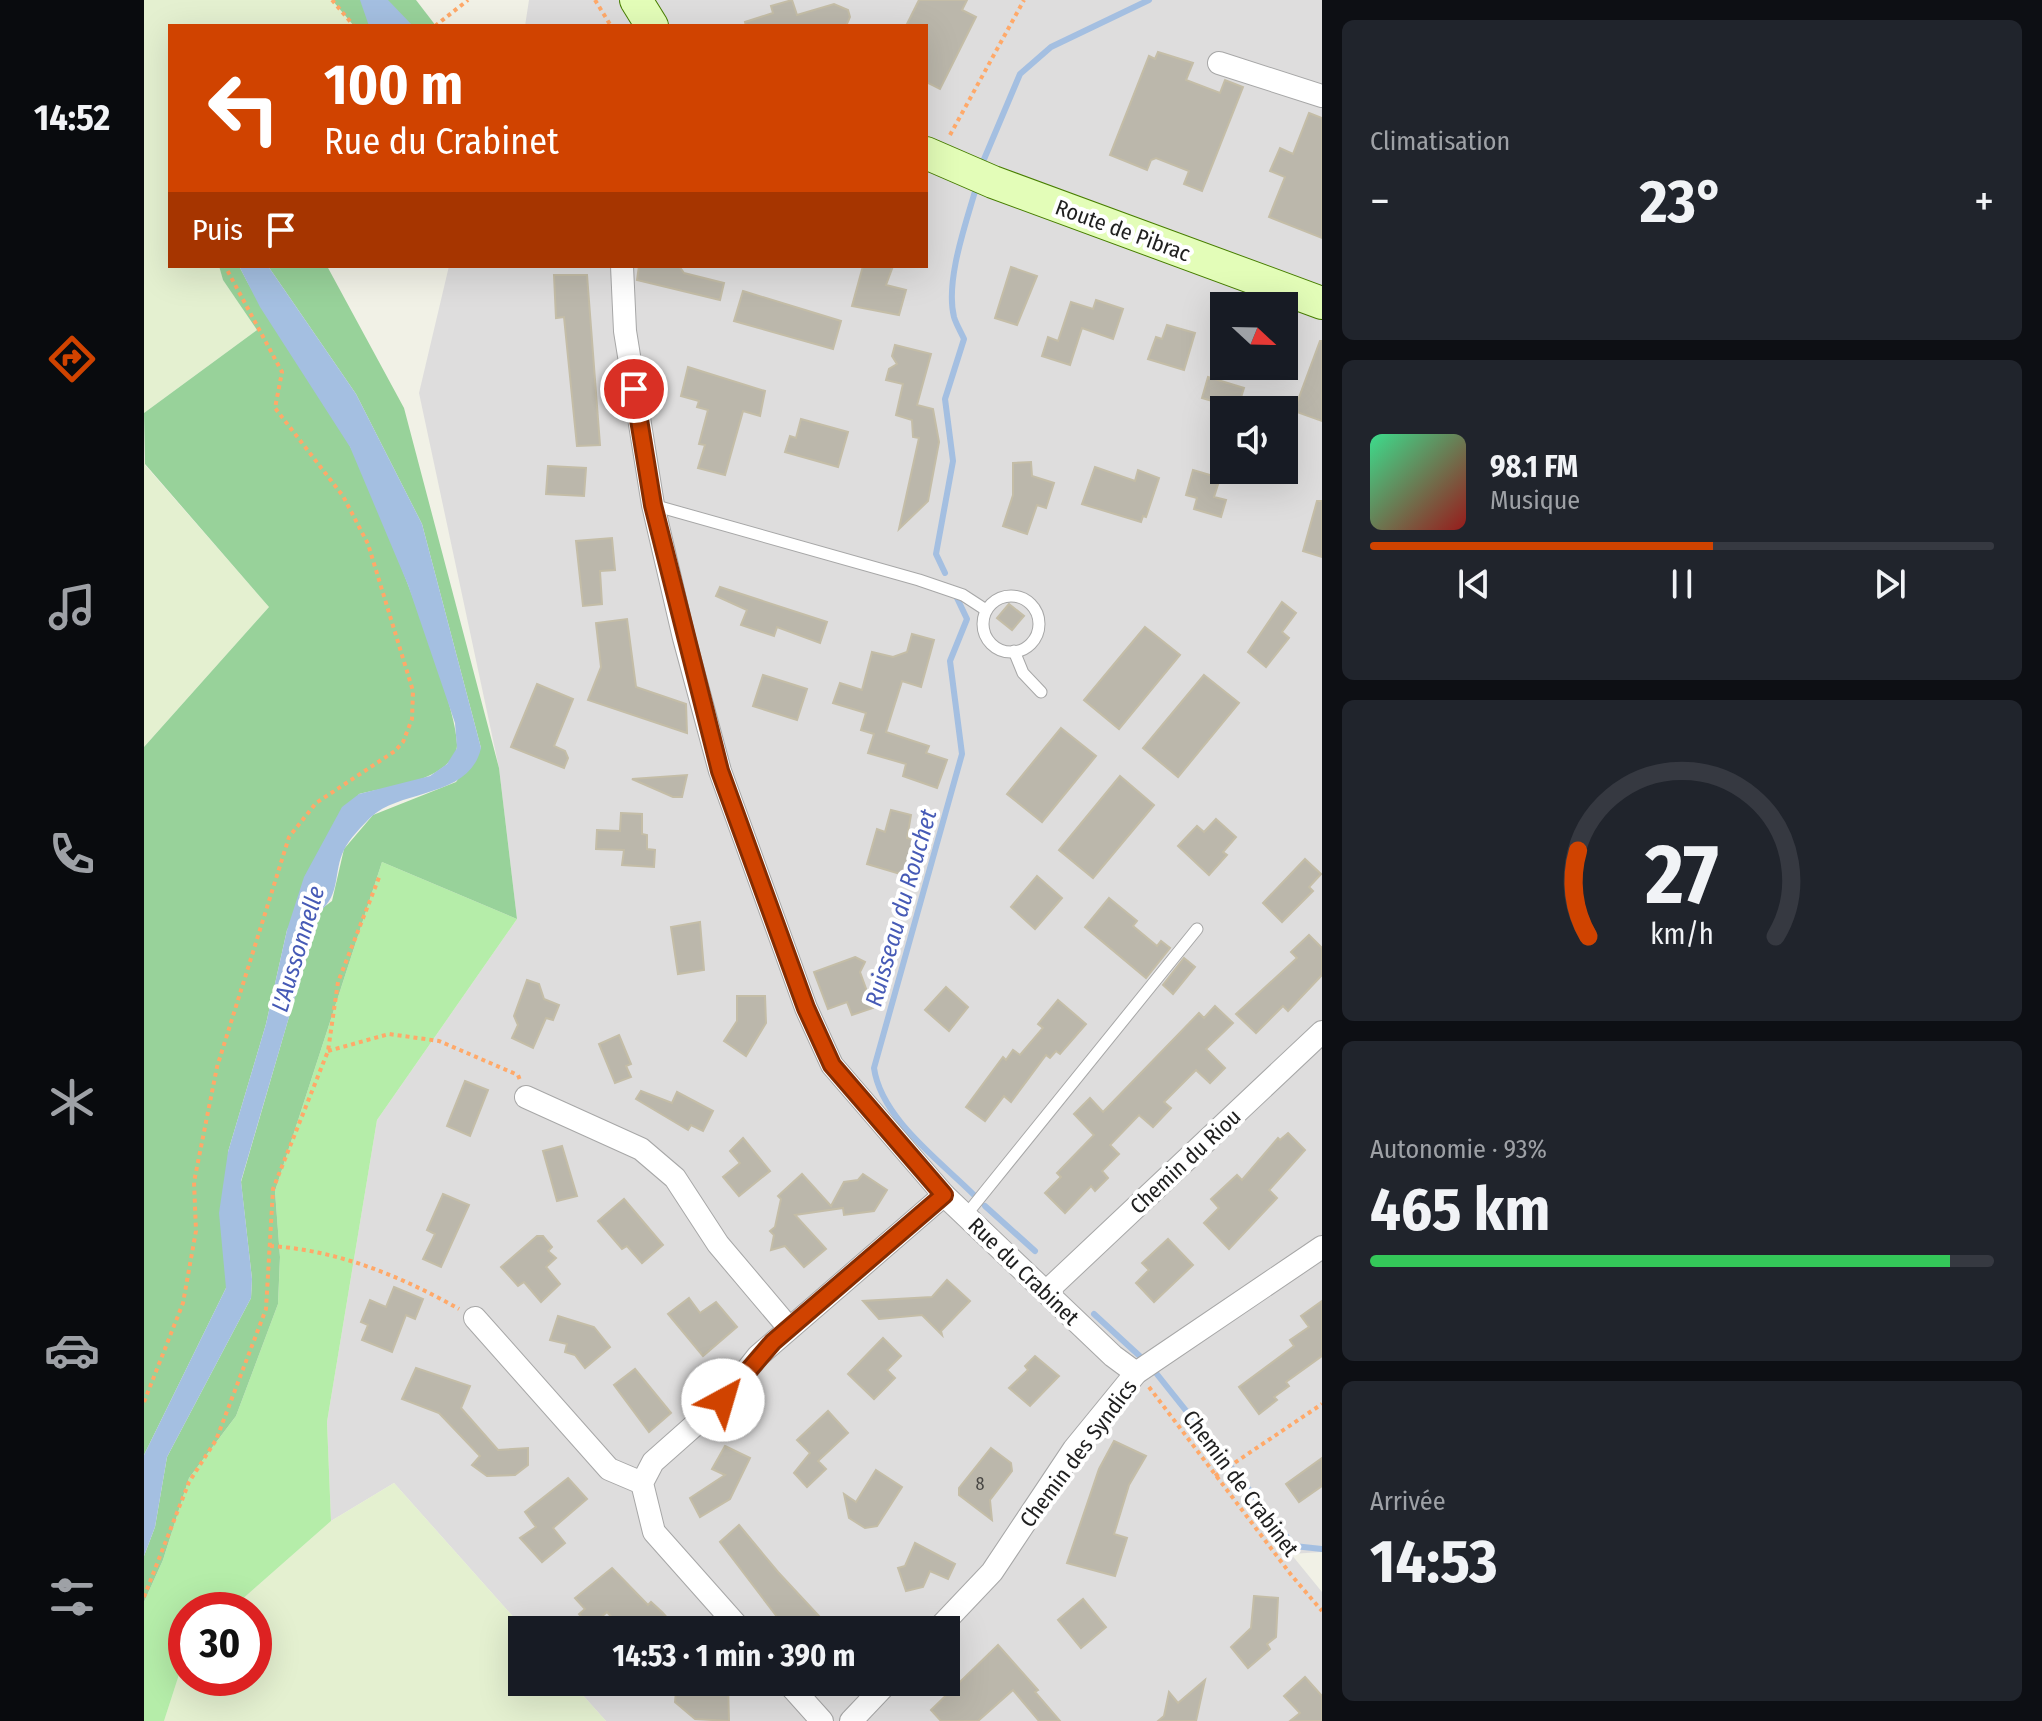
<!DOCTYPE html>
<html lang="fr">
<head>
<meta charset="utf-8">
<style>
	:root { --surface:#171b24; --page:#20242c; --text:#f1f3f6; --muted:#9ea1a6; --line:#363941; --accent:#d04300 }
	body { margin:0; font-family:"Fira Sans Condensed",sans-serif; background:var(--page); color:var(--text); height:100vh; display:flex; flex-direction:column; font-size:30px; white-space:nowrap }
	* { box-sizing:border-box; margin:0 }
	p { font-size:26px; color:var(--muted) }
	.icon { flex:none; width:44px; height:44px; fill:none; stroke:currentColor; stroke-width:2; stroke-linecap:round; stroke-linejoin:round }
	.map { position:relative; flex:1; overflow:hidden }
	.drawer { display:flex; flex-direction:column; gap:20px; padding:20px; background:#0d0f14; width:720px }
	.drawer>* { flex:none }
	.guide { position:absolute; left:24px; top:24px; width:760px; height:244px; border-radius:0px; box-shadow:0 8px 32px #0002; background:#d04300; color:#fff; overflow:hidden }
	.needle { width:52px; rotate:112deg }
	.buttons { position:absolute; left:1066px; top:292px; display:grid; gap:16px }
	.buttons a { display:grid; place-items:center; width:88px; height:88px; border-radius:0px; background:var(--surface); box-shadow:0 8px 32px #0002; font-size:40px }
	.speed { position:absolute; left:24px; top:1592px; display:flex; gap:16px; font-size:40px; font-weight:700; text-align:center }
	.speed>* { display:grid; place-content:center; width:104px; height:104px; border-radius:50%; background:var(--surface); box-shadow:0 8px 32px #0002; line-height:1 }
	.speed .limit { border:12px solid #d22; background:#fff; color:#111 }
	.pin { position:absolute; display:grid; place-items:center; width:68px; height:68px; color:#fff; margin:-34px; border:4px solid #fff; border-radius:50%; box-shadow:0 2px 8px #0007 }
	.me { position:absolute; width:88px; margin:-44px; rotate:39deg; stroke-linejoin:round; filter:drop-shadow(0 0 6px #0008) }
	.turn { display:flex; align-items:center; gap:28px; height:168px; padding:0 24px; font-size:36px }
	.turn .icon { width:104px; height:104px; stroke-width:2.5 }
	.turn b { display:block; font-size:56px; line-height:68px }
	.then { display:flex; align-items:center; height:76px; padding:0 24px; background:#0003; gap:16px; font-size:30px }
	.big { font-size:60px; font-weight:700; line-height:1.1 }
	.drawer .tile { flex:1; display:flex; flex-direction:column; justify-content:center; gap:12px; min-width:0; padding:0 28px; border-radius:12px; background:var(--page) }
	.drawer .dial { align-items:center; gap:0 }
	.dial svg { height:208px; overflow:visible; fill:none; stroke:var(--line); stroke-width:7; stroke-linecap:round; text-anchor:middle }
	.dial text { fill:var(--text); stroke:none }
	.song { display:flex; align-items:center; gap:24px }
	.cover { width:96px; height:96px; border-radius:12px; background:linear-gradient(135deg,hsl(150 70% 55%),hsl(0 70% 35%)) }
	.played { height:8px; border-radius:4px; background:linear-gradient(90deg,var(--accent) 55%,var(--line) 55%) }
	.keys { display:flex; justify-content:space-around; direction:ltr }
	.heat { display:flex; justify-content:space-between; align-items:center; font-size:44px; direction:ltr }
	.charge { height:12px; border-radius:6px; background:linear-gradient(90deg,#34c759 93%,var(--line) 0) }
	.trip { position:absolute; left:364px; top:1616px; width:452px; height:80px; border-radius:0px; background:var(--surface); box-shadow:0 8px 32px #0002; font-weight:700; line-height:80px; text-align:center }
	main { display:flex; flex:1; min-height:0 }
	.dock { display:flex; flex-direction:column; width:144px; justify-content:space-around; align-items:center; background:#090b0e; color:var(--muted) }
	.dock .icon { width:56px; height:56px }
	.dock .active { color:var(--accent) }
	.dock b { font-size:36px; color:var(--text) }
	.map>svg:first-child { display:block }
	.residential { fill:#dedddd; fill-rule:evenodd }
	.farmland { fill:#e4f0d0 }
	.grass { fill:#b5eda9 }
	.forest { fill:#98d29a }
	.water { fill:#a4bfe1 }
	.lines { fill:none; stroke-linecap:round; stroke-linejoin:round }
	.stream { stroke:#a4bfe1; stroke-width:6 }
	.building { fill:#bbb7ab; stroke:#c4bda7; stroke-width:2 }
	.service-casing { stroke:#a7a7a7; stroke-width:13 }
	.minor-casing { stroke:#a7a7a7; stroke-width:24 }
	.secondary-casing { stroke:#477e00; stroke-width:34 }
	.path { stroke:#ffa969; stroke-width:4; stroke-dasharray:4 4; stroke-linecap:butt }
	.service { stroke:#fff; stroke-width:11 }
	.minor { stroke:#fff; stroke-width:22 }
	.secondary { stroke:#e3fdb8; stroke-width:32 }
	.route-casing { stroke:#872c00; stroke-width:20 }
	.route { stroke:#d04300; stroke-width:14 }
	.labels { text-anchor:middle; stroke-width:8; stroke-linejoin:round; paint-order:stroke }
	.number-label { font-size:18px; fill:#474643 }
	.street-label { font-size:22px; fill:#202020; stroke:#fff }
	.water-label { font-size:24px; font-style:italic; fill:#465ab6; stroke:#fff }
</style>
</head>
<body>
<main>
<nav class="dock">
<b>14:52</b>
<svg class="icon active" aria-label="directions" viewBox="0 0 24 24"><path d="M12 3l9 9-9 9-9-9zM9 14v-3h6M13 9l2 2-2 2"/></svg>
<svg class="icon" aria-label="music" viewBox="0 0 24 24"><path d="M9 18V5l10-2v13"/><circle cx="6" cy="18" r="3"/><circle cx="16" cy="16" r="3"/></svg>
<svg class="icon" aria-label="phone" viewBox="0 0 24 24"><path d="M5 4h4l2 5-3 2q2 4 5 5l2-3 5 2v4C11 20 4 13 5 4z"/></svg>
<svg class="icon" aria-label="climate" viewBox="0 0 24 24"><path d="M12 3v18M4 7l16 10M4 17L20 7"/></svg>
<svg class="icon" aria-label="car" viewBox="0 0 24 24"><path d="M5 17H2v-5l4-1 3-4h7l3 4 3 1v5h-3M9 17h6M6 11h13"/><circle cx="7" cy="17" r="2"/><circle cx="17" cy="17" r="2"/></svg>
<svg class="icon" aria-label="filters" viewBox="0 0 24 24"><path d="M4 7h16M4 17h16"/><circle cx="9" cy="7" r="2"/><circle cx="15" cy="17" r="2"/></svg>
</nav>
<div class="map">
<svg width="1178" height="1721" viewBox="0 0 1178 1721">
	<rect width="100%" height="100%" fill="#f1f1e6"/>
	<path class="residential" d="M385 0H1178V1552L1147 1554 1178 1592V1721H462L427 1682H802V1630H381L250 1483 187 1521 183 1422 233 1120 373 919 355 768 275 393 305 266H782V26H381ZM1080 306H1140V366H1080ZM1080 410H1140V470H1080Z"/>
	<g class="farmland">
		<path d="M0 0H188L210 26H26V266H75L79 280 113 330 0 413Z"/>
		<path d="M0 457 1 465 125 607 0 747Z"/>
		<path d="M250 1483 381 1630 378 1682H427L462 1721H20L42 1653V1678H110V1610H86L187 1521Z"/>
	</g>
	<path class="grass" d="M238 862 373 919 233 1120 183 1422 187 1521 86 1610H42V1653L20 1721H0V1602L19 1560 45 1478 92 1416 134 1304 136 1257 131 1191Z"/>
	<g class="forest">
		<path d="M188 0H272L292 26H210Z"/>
		<path d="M75 266H95C127 330 174 385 207 448 226 485 324 724 312 751 298 783 245 786 215 794L143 930 122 1024 84 1152 82 1288 0 1455V747L125 607 1 464 0 413 113 330 79 280Z"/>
		<path d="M124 266H183L260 408 355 768 373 919 238 862 131 1191 136 1257 134 1304 92 1416 45 1478 19 1560 0 1602V1556L11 1527 23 1457 107 1298 108 1279 97 1182 176 910 188 901 200 849 229 815 312 782 337 748 278 524 212 394Z"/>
	</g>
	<g class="water">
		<path d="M216 0H244L269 26H225Z"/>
		<path d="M95 266H124L212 394 278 524 337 748C326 798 257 789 227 817 219 825 205 839 200 850 189 872 197 894 176 911L97 1181 108 1279 107 1298 23 1457 11 1527 0 1556V1455L82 1288 75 1213 84 1152 122 1024 143 930 160 877 198 807 215 794 286 776 303 764 313 748 311 723 264 585 206 447 116 307Z"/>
	</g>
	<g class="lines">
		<g class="stream">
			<path d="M838 164 876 74 907 47 1005 0"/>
			<path d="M801 573 792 554 809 461 801 399 820 339C817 332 812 324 810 317 801 281 822 223 832 188"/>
			<path d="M813 598 823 619 806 661 818 754 730 1068C737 1118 795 1160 830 1195"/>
			<path d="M841 1206 891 1251"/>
			<path d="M950 1314 1000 1360"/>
			<path d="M1008 1368 1150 1546 1178 1549"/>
		</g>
	</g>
	<g class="building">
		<path d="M648 0 653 15 690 4 704 10 706 17 702 26H602L601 22 629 13 627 6Z"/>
		<path d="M775 0H823L818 10 832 17 796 89 782 82V26H762Z"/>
		<path d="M1014 52 1049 63 1042 80 1076 93 1081 80 1099 87 1058 191 1040 184 1045 171 1012 158 1007 160 1003 170 966 155 1005 56 1011 59Z"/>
		<path d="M1165 113 1178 118V238L1125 217 1141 177 1126 171 1136 148 1149 154Z"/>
		<path d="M495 266H535L540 273 580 283 576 300 493 280Z"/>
		<path d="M719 266H749L742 285 762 290 755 315 708 306Z"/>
		<path d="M867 267 893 276 873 325 851 318Z"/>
		<path d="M410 275H443L456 445 433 446 420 317 412 318Z"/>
		<path d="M599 291 697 321 689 349 590 321Z"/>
		<path d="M952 300 979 309 969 339 938 328 926 365 898 356 904 337 914 341 927 302 949 309Z"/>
		<path d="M1023 325 1051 333 1040 370 1004 359 1012 337 1018 339Z"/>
		<path d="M1176 341H1178V421L1150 411Z"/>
		<path d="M751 345 787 354 773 405 789 409 795 442 784 501 755 529 775 438 769 437 768 420 752 415 759 384 742 380 745 369 753 364 748 356Z"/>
		<path d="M544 367 621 391 616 416 599 411 581 475 554 468 561 445 555 444 564 410 553 407 555 401 537 396Z"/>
		<path d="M1064 377 1100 388 1093 410H1070L1072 402 1058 398Z"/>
		<path d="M657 419 704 432 694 467 641 452 646 436 652 438Z"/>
		<path d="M887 462 888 476 910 483 902 508 893 505 883 534 859 526 869 495V463Z"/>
		<path d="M404 466 442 468 440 496 402 494Z"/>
		<path d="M951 467 991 481 994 470 1015 478 1002 517 999 516 997 522 938 504Z"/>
		<path d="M1049 470 1076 478 1070 497 1082 500 1077 517 1050 509 1053 498 1042 495Z"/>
		<path d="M1173 501H1178V557L1159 551Z"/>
		<path d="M468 538 471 570 456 571 458 604 439 606 432 541Z"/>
		<path d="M576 587 683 622 676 643 633 627 630 636 597 625 603 610 572 596Z"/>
		<path d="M1138 602 1152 613 1138 632 1145 638 1122 667 1104 652Z"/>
		<path d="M865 604 880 616 868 630 853 618Z"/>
		<path d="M483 619 492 687 542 704 543 733 444 700 457 667 452 623Z"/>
		<path d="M1001 627 1036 655 975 729 940 700Z"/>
		<path d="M768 634 790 640 777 687 758 681 742 732 785 746 782 753 803 760 793 788 759 776 762 764 724 753 730 734 717 730 722 713 689 703 696 683 718 690 728 652 749 657 763 652Z"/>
		<path d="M619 675 663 689 653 720 609 706Z"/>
		<path d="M1060 675 1095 703 1034 777 999 748Z"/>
		<path d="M393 684 429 699 410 746 421 751 424 758 420 768 367 747Z"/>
		<path d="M917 728 952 756 898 822 863 794Z"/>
		<path d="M543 775 538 797H529L488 779Z"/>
		<path d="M976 776 1010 805 949 878 915 850Z"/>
		<path d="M747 810 767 815 763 838 774 841 763 876 723 864 733 829 741 832Z"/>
		<path d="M477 813 498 814V834L503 835V849L511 850 510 867 478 865 480 850 452 849 453 830 476 831Z"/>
		<path d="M1072 819 1092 837 1079 852 1083 855 1065 875 1034 846 1053 826 1060 832Z"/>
		<path d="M1161 859 1177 874 1165 887 1169 891 1138 922 1119 903Z"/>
		<path d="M893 876 918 898 891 929 867 907Z"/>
		<path d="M965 898 993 921 989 926 1013 946 1017 941 1026 948 1002 978 941 927Z"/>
		<path d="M556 922 560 970 534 974 527 927Z"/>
		<path d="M1165 935 1178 948V975L1144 1011 1139 1006 1112 1033 1092 1014 1153 958 1147 952Z"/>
		<path d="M711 957 721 962 716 972 729 1008 708 1015 703 1002 684 1009 670 972Z"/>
		<path d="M1040 958 1051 967 1029 994 1019 985Z"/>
		<path d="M383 980 395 984 400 999 415 1005 409 1020 402 1018 389 1048 368 1038 374 1025 370 1016Z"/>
		<path d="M802 987 824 1007 805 1031 781 1010Z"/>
		<path d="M593 996H621L622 1023 602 1056 580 1041 593 1021Z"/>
		<path d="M914 1000 942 1024 916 1054 912 1051 906 1058 902 1055 867 1102 860 1096 841 1121 822 1107 859 1057 862 1060 869 1050 876 1055 899 1028 894 1024Z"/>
		<path d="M1071 1006 1089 1023 1062 1049 1081 1068 1066 1083 1052 1070 1020 1102 1027 1108 1009 1127 995 1115 966 1145 975 1154 958 1171 964 1178 951 1191 947 1186 921 1213 901 1193 917 1177 913 1173 950 1135 930 1114 946 1098 959 1112 1055 1013 1060 1018Z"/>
		<path d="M475 1035 487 1064 482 1066 487 1077 471 1083 455 1044Z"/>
		<path d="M321 1081 344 1090 326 1136 303 1126Z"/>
		<path d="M497 1091 528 1103 533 1092 569 1111 559 1131 547 1125 544 1130 492 1099Z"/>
		<path d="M1144 1133 1161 1150 1125 1190 1133 1198 1085 1249 1060 1223 1075 1208 1067 1199 1093 1175 1098 1180 1134 1138 1136 1140Z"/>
		<path d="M599 1138 626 1171 595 1196 579 1177 596 1163 586 1151Z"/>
		<path d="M418 1146 433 1196 413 1201 399 1151Z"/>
		<path d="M658 1174 687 1206 700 1182 714 1180 719 1174 743 1190 730 1211 700 1215 699 1208 651 1215 682 1249 660 1267 641 1246 627 1250 630 1235 626 1231 631 1227 637 1199 634 1196Z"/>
		<path d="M299 1194 325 1205 297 1267 279 1259 291 1234 283 1230Z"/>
		<path d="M480 1199 519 1245 498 1263 483 1246 478 1249 454 1221Z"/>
		<path d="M393 1236H399L408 1247 404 1251 412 1258 402 1267 416 1284 397 1302 380 1282 374 1286 357 1267Z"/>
		<path d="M1024 1239 1049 1265 1010 1302 992 1283 1005 1270 998 1263Z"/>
		<path d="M803 1280 826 1301 797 1331 798 1335 778 1315 735 1319 719 1301 788 1297Z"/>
		<path d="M250 1287 279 1299 271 1319 262 1315 248 1352 218 1340 224 1325 217 1322 226 1300 242 1307Z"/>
		<path d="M545 1298 556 1313 572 1302 593 1327 559 1356 524 1314Z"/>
		<path d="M1178 1301V1356L1142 1382 1145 1386 1130 1397 1133 1400 1115 1414 1095 1387 1150 1346 1146 1340 1165 1327 1157 1316Z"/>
		<path d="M414 1316 450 1327 466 1347 441 1368 431 1355 421 1352 423 1344 406 1340Z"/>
		<path d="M739 1338 757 1356 743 1370 751 1378 730 1399 704 1374Z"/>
		<path d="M891 1356 915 1376 886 1406 865 1388 884 1370 881 1366Z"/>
		<path d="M272 1368 326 1386 317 1408 354 1450 384 1448V1465L371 1475 343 1476 328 1465 336 1456 295 1413 258 1399Z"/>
		<path d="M491 1369 527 1413 505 1432 470 1385Z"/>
		<path d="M684 1411 704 1433 674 1461 682 1469 663 1487 650 1473 666 1453 653 1440Z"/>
		<path d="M970 1441 1002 1456 985 1485 970 1534 983 1538 971 1576 923 1563 955 1469Z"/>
		<path d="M581 1446 606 1458 586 1499 556 1517 546 1498 581 1475 568 1469Z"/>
		<path d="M847 1448 867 1463 868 1471 846 1500 848 1520 815 1495V1488Z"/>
		<path d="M1178 1458V1486L1155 1502 1142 1484Z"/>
		<path d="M732 1470 758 1487 733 1526 721 1528 705 1518 700 1494 712 1502Z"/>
		<path d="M424 1478 443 1499 409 1528 421 1543 398 1562 376 1538 392 1527 381 1512Z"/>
		<path d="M595 1525 634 1572 688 1630H650L640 1619 637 1622 576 1542Z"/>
		<path d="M771 1543 811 1564 804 1579 786 1571 779 1587 762 1591 754 1568 761 1566Z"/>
		<path d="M468 1568 504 1605 507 1602 518 1612 534 1630H479L463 1612 446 1627 435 1614 441 1609 431 1598Z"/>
		<path d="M1110 1596 1134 1598 1132 1637 1123 1644 1126 1649 1104 1668 1087 1647 1107 1628Z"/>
		<path d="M939 1599 962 1627 937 1648 914 1620Z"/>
		<path d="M854 1645 894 1690 891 1692 916 1721H895L869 1690 834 1721H797L787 1710Z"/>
		<path d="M1161 1677 1178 1696V1721H1146L1156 1713 1140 1696Z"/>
		<path d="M1061 1680 1052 1721H1014L1020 1716 1025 1692 1034 1703Z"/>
		<path d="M533 1682H584L585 1721 551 1719 531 1702Z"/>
	</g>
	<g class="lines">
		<g class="service-casing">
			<g id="service">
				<path d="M509 505 775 580 819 595 842 610"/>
				<circle cx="867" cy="624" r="28"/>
				<path d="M870 651 879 673 897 692"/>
				<path d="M822 1215 1053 929"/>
			</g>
		</g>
		<g class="minor-casing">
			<g id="minor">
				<path d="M1075 63 1178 96"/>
				<path d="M478 266 481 331 509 505 540 638 576 771 662 1008 688 1065 800 1195 969 1356 992 1373"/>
				<path d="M382 1097 497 1149 531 1178 574 1244 645 1328"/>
				<path d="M903 1291 1178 1032"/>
				<path d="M331 1318 465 1469 498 1483"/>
				<path d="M597 1630 510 1532 498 1483 509 1462 579 1400 614 1356 800 1195"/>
				<path d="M793 1630 848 1572 930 1449 992 1373 1178 1247"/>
				<path d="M643 1682 678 1721"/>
				<path d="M707 1721 744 1682"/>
			</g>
		</g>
		<g class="secondary-casing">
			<g id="secondary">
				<path d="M492 0 508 26"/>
				<path d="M782 153 849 182 1178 303"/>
			</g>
		</g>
		<g class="path">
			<path d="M188 0 210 26"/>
			<path d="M451 0 467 26"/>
			<path d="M291 26 324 0"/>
			<path d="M806 135 880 0"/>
			<path d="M184 1051 245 1034 295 1041 374 1075 376 1080"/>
			<path d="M126 1246C193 1250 257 1276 315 1309"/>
			<path d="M1005 1387 1148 1576 1178 1611"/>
			<path d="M0 1402 39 1303 52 1231 50 1182 73 1067 145 837 172 803 251 751 259 742 268 719 269 691 224 544 199 496 131 408 138 372 81 266"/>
			<path d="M1071 1476 1178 1404"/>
			<path d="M0 1597 45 1482 72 1440 122 1309 129 1189 184 1051 194 982 236 875"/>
		</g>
		<use href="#service" class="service"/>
		<use href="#minor" class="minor"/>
		<use href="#secondary" class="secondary"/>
	</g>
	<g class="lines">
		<g class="route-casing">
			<path id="route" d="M490 389 509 505 576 771 662 1008 688 1065 800 1195 629 1342 579 1400"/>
		</g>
		<use href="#route" class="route"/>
	</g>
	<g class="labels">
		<g class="number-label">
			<text x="836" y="1490">8</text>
		</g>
		<g class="street-label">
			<text transform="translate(979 230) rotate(20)" y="8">Route de Pibrac</text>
			<text transform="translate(1041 1161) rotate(-43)" y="8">Chemin du Riou</text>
			<text transform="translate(880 1271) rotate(44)" y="8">Rue du Crabinet</text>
			<text transform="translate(934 1453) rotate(-53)" y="8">Chemin des Syndics</text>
			<text transform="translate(1097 1483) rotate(53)" y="8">Chemin de Crabinet</text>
		</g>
		<g class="water-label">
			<text transform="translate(757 908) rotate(-74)" y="8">Ruisseau du Rouchet</text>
			<text transform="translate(154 949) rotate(-73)" y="8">L'Aussonnelle</text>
		</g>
	</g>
</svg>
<div class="buttons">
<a><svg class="needle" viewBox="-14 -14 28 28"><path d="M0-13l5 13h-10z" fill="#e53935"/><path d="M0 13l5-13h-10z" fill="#9ea1a6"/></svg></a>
<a><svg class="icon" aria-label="sound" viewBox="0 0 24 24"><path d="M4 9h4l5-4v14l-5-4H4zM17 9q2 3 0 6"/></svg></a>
</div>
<div class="speed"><div class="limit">30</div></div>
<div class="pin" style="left:490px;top:389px;background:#d93025"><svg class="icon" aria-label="arrive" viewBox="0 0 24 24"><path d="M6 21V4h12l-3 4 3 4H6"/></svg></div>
<svg class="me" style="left:579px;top:1400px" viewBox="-20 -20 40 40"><circle r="19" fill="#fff"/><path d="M0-13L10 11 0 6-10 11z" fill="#d04300"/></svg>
<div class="trip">14:53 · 1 min · 390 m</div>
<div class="guide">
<div class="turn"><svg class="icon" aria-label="left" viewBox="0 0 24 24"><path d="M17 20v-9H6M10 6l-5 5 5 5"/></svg><div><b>100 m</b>Rue du Crabinet</div></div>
<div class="then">Puis<svg class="icon" aria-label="arrive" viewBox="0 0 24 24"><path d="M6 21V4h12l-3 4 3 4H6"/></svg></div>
</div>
</div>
<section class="drawer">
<div class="tile"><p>Climatisation</p>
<div class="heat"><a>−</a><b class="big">23°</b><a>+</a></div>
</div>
<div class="tile">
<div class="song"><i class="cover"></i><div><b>98.1 FM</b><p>Musique</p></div></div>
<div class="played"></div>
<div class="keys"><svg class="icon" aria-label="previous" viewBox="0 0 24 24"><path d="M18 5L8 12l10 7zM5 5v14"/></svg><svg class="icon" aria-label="pause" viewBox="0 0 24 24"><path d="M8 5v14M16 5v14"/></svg><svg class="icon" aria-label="next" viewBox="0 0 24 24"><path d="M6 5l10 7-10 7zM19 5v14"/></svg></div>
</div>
<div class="tile dial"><svg viewBox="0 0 100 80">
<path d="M14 69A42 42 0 1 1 86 69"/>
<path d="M14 69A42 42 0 0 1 10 36" stroke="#d04300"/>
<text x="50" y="56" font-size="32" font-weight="700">27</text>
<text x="50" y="72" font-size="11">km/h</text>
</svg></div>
<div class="tile"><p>Autonomie · 93%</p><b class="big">465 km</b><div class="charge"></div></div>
<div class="tile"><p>Arrivée</p><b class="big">14:53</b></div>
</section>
</main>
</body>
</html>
